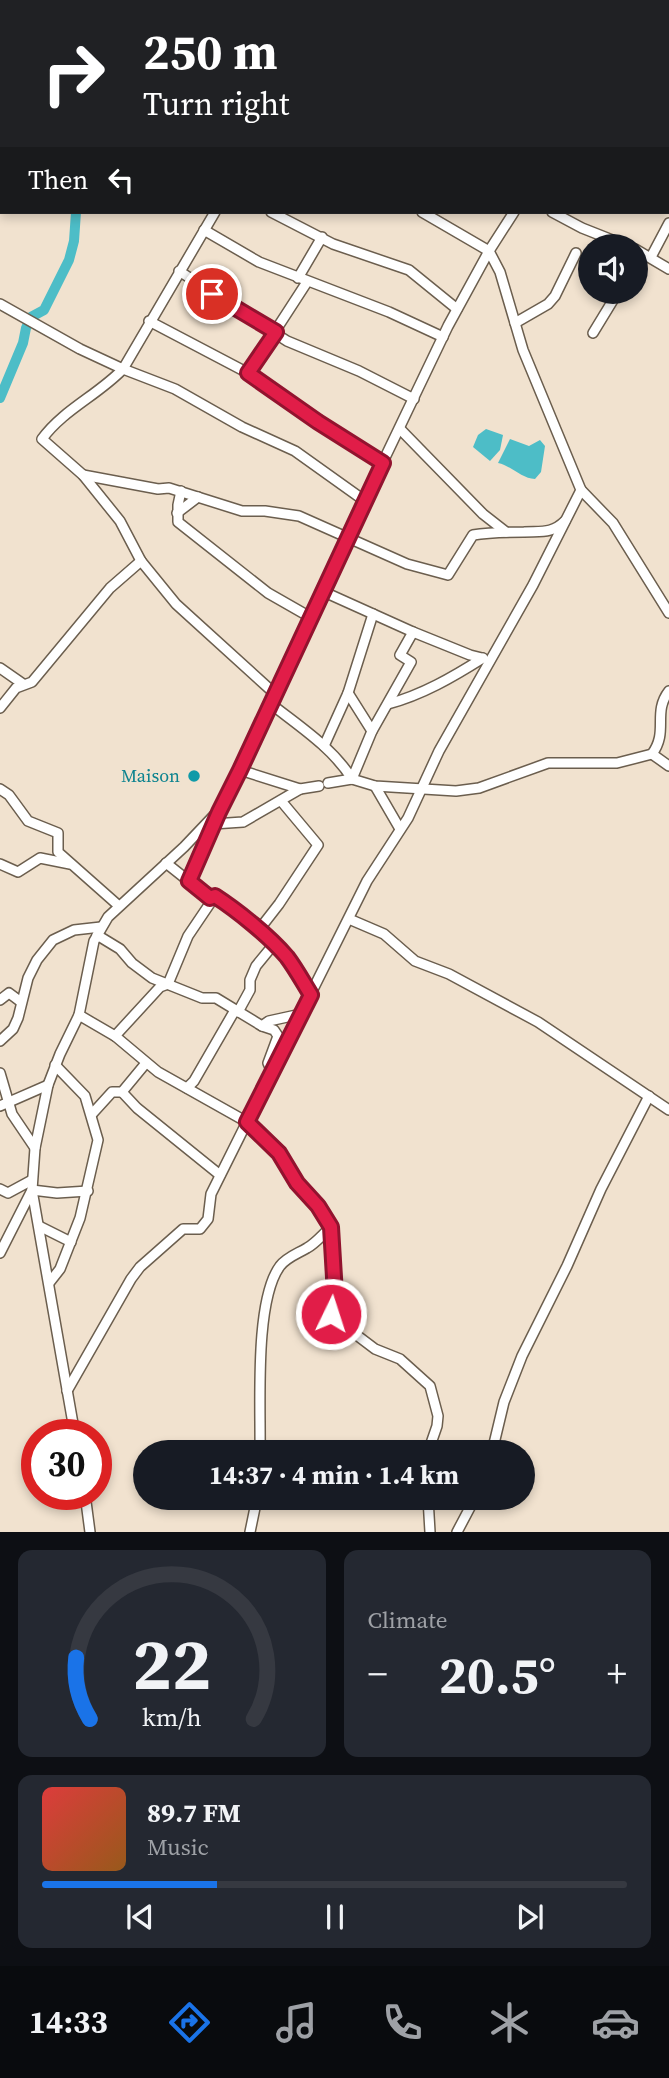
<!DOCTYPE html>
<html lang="en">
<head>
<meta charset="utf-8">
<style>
	:root { --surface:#171b24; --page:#242831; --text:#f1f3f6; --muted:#9ea1a6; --line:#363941; --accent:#1a73e8 }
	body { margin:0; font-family:"Source Serif 4",serif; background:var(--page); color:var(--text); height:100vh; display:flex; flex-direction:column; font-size:26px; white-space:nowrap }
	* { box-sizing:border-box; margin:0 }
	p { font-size:23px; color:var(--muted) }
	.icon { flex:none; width:38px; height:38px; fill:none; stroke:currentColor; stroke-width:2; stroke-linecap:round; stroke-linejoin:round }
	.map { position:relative; height:1532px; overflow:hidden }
	.sheet { display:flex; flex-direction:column; gap:18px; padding:18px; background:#0d0f14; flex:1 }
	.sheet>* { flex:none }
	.hud { position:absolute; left:0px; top:0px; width:670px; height:214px; box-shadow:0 4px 10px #0003; background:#202124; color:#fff; overflow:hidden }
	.tools { position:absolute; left:578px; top:234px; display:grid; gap:14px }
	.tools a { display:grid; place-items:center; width:70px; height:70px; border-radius:50%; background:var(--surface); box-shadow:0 4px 10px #0003; font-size:35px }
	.speed { position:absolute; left:21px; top:1419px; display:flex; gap:14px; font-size:35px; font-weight:700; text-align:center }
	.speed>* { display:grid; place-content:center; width:91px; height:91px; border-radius:50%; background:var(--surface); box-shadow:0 4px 10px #0003; line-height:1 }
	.speed .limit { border:10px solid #d22; background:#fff; color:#111 }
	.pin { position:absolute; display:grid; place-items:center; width:60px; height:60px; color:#fff; margin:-30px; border:4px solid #fff; border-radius:50%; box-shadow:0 2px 7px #0007 }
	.me { position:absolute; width:77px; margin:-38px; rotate:4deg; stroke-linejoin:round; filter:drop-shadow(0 0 5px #0008) }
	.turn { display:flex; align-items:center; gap:24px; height:147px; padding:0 28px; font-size:32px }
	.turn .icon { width:91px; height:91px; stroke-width:2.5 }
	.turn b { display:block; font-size:49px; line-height:60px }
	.then { display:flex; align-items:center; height:66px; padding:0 28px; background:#0003; gap:14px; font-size:26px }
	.big { font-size:52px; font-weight:700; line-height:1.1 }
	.sheet .tile { flex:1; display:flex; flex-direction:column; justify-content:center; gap:10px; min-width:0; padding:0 24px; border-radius:14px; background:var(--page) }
	.sheet .dial { align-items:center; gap:0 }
	.dial svg { height:182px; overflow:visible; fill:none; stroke:var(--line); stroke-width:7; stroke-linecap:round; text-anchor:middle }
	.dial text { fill:var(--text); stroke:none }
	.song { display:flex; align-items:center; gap:21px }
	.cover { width:84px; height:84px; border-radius:10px; background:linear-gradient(135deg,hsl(0 70% 55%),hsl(30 70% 35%)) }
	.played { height:7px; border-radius:4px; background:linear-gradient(90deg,var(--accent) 30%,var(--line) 30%) }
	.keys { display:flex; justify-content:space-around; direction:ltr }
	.heat { display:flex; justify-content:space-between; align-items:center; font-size:38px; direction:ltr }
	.sheet .tiles { flex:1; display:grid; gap:18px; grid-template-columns:1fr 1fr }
	.tile:last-child { grid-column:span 2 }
	.trip { position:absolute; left:133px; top:1440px; width:402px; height:70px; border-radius:35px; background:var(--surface); box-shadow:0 4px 10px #0003; font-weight:700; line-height:70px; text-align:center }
	.menu { display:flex; height:112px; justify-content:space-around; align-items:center; background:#090b0e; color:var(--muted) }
	.menu .icon { width:49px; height:49px }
	.menu .on { color:var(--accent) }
	.menu b { font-size:32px; color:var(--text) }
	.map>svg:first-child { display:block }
	.water { fill:#4dbdc7 }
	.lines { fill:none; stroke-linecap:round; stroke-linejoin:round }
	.river { stroke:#4dbdc7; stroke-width:10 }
	.minor-casing { stroke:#6b5e4e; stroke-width:12 }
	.minor { stroke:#fff; stroke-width:9 }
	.route-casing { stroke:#92132f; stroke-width:18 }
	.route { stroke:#e11d48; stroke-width:12 }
	.culture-dot { fill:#0f9aa8; stroke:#f1e2cf; stroke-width:2.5 }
	.labels { text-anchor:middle; stroke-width:6; stroke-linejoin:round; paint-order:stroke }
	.culture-label { font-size:18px; fill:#0d838f; stroke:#f1e2cf; text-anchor:end }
</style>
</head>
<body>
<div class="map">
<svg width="669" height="1532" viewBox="0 0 669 1532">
	<rect width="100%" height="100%" fill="#f1e2cf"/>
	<g class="water">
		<path d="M486 429 503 435 500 450 490 461 473 447 478 435Z"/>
		<path d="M510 439 529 446 540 440 545 446 541 472 535 479C522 479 512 466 498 463Z"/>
	</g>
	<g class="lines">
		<g class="river">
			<path d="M286 2 287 0"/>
			<path d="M0 398 23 343 26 328 31 317 44 310 69 260 74 241 76 212"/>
		</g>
		<g class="minor-casing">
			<g id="minor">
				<path d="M95 0 97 2"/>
				<path d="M553 0 556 2"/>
				<path d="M70 2 71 0"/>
				<path d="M258 2 259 0"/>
				<path d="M496 2 497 0"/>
				<path d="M668 22 669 21"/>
				<path d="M668 32 669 33"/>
				<path d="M0 102 2 100"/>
				<path d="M0 130 2 131"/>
				<path d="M0 198 2 199"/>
				<path d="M215 212 123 369C98 395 63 410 42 439L83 475 120 521 141 561 176 604 274 693"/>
				<path d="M271 212 333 244 409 270 457 309"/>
				<path d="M552 212 582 228 630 247"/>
				<path d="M204 230 259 262 389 312 443 337"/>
				<path d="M635 249 669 269"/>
				<path d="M651 257 669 223"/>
				<path d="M179 271 287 341 359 371 414 399"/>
				<path d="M298 278 322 237"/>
				<path d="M0 304 80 349 123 369 175 389 242 427 295 451 365 501"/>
				<path d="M149 321 248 373 384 463"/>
				<path d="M515 323 548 304 555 296 576 253"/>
				<path d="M593 333 618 292"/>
				<path d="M248 373 307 282"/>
				<path d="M400 429 483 514 506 532"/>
				<path d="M83 475 158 489 169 488 242 511H265L299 516 407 564 448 575 473 535C490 532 507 532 524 532 541 531 552 534 565 521"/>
				<path d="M581 490 613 523 669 613"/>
				<path d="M181 491 178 505V522L268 593 310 617"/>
				<path d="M177 513 198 497"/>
				<path d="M322 591 413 632 470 655 482 658"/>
				<path d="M0 668 23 684"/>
				<path d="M348 693 372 731"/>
				<path d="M271 704C299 726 333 748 352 779"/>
				<path d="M388 704C422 695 453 677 483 658"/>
				<path d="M0 708 16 688 32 682 110 588 141 561"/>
				<path d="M324 746 348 693 373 614"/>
				<path d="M652 754 669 766"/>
				<path d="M240 770 300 789 319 786"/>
				<path d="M352 779 372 731 411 662 400 655 413 632"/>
				<path d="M328 783 352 779 375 786 456 791 479 788 548 763H617L652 754C669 731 652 713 669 691"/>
				<path d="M375 786 400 829"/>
				<path d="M0 789 9 795 28 821 58 833V852L119 906"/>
				<path d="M213 824 243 822 300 789"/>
				<path d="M166 863 210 898 215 896 239 911 274 944 287 958 311 994"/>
				<path d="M0 864 18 872 40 858 70 864"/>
				<path d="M189 881 215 821"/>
				<path d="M349 919 384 934 415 961 449 974 538 1022 669 1110"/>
				<path d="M258 931 279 904 318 845 282 802"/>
				<path d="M97 935 120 949 132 963 152 978 202 998H216L262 1026 274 1030 278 1036 268 1063 272 1072"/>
				<path d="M0 1000 9 993 21 1002"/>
				<path d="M238 1012 250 990V980L256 966 274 944"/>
				<path d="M79 1015 115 1036 158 1072 247 1122 279 1153 297 1183 318 1206 331 1227 335 1294 331 1307 332 1314 338 1321 375 1349 400 1359 430 1386 438 1416 437 1426 428 1452"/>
				<path d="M262 1026 269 1021 301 1014"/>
				<path d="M115 1036 160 987 168 984 188 936 215 896"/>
				<path d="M0 1041 13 1029 18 1018 28 978 37 960 53 940 74 930 101 927"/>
				<path d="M0 1073 12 1114 35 1148"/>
				<path d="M187 1088 194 1081 235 1010"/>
				<path d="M122 1092 137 1108 220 1175"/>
				<path d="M0 1106 48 1085"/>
				<path d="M92 1114 112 1092H122L146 1063"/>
				<path d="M0 1189 8 1193 32 1180"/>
				<path d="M39 1226 71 1242"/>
				<path d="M0 1253 32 1190 57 1193 88 1191"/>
				<path d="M49 1283 60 1269 80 1218 98 1140 85 1096 55 1065"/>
				<path d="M67 1391 131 1279 140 1267 183 1229H200L208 1219 211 1194 367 881 408 818 439 751 533 585 581 490 523 350 500 272 489 251 422 212"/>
				<path d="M75 1435 32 1190 35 1148 48 1085 60 1054 79 1015 94 941 108 917 184 847 223 806 336 560 448 326 489 251 514 212"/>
				<path d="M260 1452C261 1408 254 1301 280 1266 287 1257 297 1254 307 1248 316 1243 323 1234 331 1227"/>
				<path d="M492 1452 504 1402 522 1356 567 1266 601 1189 649 1096"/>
				<path d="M85 1494 90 1532"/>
				<path d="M428 1498 430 1532"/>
				<path d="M250 1532 257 1498"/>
				<path d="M457 1532 475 1498"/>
			</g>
		</g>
		<use href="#minor" class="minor"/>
	</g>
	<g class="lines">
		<g class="route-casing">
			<path id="route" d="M212 294 276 332 248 373 318 422 383 463 240 770 219 812 189 881 210 898 215 896C238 911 269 936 287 957 296 969 303 982 311 995L247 1122 279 1153 297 1183 318 1206 331 1227 335 1294 331 1314"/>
		</g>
		<use href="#route" class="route"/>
	</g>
	<circle class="culture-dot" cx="194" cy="776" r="7"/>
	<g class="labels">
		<g class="culture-label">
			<text x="180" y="782">Maison</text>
		</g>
	</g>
</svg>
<div class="tools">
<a><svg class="icon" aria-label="sound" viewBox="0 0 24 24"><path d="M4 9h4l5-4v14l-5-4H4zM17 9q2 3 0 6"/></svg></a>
</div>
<div class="speed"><div class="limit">30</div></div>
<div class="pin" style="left:212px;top:294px;background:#d93025"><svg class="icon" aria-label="arrive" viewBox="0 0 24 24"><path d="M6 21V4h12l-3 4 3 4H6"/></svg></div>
<svg class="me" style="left:331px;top:1314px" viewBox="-20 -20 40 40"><circle r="17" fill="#e11d48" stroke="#fff" stroke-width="3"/><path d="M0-11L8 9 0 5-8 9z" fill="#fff"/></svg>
<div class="trip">14:37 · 4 min · 1.4 km</div>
<div class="hud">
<div class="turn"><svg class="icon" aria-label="right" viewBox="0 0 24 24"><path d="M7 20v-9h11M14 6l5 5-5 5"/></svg><div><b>250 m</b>Turn right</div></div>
<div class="then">Then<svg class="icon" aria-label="left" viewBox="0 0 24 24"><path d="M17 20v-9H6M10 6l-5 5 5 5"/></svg></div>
</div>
</div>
<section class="sheet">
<div class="tiles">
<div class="tile dial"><svg viewBox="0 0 100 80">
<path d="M14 69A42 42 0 1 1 86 69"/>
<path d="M14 69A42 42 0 0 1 8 42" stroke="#1a73e8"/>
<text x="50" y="56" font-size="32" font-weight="700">22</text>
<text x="50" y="72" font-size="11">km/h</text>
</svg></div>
<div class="tile"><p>Climate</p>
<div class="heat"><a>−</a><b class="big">20.5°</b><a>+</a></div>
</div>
<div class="tile">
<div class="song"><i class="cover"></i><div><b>89.7 FM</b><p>Music</p></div></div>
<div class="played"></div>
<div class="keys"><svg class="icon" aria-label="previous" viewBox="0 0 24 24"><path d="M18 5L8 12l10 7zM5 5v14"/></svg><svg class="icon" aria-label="pause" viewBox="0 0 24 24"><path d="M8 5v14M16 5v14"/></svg><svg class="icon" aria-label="next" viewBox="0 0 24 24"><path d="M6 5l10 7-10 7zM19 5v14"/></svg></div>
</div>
</div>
</section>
<nav class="menu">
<b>14:33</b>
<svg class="icon on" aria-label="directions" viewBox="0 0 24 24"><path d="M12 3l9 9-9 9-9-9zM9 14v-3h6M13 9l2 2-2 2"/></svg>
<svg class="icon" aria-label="music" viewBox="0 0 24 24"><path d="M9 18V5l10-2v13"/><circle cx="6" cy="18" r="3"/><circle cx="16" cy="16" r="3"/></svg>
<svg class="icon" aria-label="phone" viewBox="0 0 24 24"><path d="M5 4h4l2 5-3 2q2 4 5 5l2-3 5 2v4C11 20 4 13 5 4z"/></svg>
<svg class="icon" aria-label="climate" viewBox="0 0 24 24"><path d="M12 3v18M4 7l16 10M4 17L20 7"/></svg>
<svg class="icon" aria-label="car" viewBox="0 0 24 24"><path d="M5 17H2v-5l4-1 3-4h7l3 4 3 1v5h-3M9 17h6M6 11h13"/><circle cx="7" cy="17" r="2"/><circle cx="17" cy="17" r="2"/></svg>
</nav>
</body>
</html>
